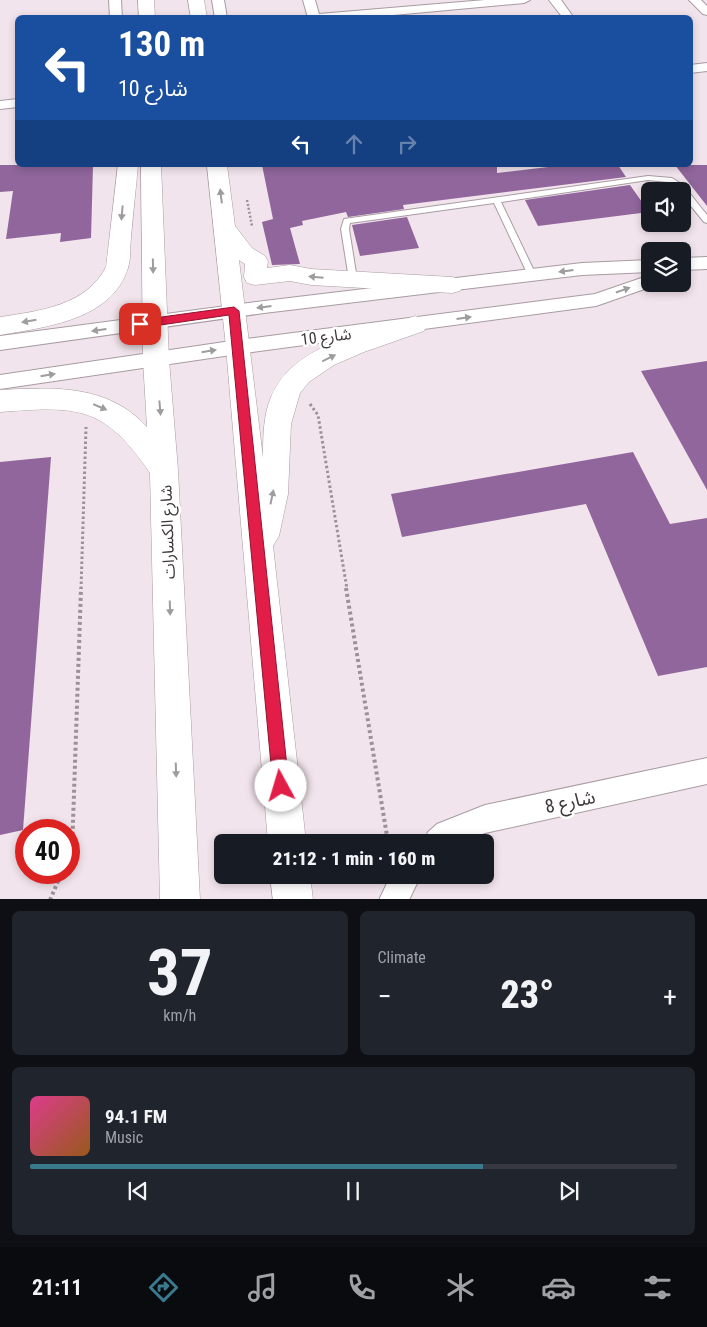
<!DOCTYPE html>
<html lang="en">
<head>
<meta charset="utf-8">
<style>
	:root { --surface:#171b24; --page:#20242c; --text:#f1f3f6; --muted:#9ea1a6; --line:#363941; --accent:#3a7a8e }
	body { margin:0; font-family:"Roboto Condensed","Noto Sans Arabic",sans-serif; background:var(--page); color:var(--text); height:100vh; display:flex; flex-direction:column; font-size:19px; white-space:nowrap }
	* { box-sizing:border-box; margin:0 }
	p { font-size:16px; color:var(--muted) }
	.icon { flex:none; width:28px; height:28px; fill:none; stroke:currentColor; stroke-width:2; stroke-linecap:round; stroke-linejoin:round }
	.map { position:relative; height:899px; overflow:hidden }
	.sheet { display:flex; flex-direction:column; gap:12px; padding:12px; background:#0d0f14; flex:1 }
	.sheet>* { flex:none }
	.top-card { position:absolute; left:15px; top:15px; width:678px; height:152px; border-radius:8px; box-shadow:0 2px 8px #0003; background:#1a4fa0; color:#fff; overflow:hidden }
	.controls { position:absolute; left:641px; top:182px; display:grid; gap:10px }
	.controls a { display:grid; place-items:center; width:50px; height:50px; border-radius:8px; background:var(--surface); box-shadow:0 2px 8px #0003; font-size:25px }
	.speed { position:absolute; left:15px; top:819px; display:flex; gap:10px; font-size:25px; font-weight:700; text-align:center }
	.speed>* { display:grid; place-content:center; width:65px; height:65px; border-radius:50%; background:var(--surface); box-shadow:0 2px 8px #0003; line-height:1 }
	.speed .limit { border:8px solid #d22; background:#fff; color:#111 }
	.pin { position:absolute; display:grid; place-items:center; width:42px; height:42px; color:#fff; margin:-21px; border-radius:10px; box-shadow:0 2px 8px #0006 }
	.me { position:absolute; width:55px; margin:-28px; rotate:354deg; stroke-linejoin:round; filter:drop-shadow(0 0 4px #0008) }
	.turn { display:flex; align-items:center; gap:18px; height:105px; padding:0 20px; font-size:22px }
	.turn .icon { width:65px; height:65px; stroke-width:2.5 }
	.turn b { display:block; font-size:35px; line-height:42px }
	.lanes { display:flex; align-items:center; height:48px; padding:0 20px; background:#0003; justify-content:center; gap:25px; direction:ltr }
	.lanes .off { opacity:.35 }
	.big { font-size:38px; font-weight:800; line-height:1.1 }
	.sheet .tile { flex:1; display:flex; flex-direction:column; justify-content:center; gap:8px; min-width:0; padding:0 18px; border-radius:8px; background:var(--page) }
	.sheet .dial { align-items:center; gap:0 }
	.dial b { font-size:65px; line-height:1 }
	.song { display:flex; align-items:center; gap:15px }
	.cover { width:60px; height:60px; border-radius:8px; background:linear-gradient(135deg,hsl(330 70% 55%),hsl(30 70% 35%)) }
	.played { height:5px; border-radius:2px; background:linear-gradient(90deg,var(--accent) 70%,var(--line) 70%) }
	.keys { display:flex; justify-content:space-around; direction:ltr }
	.heat { display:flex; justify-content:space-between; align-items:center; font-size:28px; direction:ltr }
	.sheet .tiles { flex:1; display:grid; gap:12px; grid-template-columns:1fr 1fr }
	.tile:last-child { grid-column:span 2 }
	.trip { position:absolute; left:214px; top:834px; width:280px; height:50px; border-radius:8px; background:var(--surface); box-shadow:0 2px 8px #0003; font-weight:800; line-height:50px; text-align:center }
	.menu { display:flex; height:80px; justify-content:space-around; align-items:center; background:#090b0e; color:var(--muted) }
	.menu .icon { width:35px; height:35px }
	.menu .on { color:var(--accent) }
	.menu b { font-size:22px; color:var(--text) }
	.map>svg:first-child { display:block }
	.building { fill:#90669c }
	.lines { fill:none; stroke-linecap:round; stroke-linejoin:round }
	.lane-casing { stroke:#a89ba2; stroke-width:2 }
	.street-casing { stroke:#a89ba2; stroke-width:2 }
	.secondary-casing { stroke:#a89ba2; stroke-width:1 }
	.path-far2 { stroke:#9b9197; stroke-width:2.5; stroke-dasharray:2 2; stroke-linecap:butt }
	.path-far1 { stroke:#9b9197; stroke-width:3; stroke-dasharray:2.5 2.5; stroke-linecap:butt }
	.path { stroke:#9b9197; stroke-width:4; stroke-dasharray:3 3; stroke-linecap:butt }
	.lane { fill:#fff; fill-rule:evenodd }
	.street { fill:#fff; fill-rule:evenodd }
	.secondary { fill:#fff; fill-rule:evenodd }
	.oneway { fill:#9e9c9d }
	.route { fill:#e11d48; stroke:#92132f }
	.labels { text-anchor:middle; stroke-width:5; stroke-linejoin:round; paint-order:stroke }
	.street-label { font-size:16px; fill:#3e383b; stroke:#fff }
	.near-street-label { font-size:19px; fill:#3e383b; stroke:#fff }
</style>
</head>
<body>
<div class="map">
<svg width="707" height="900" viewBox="0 0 707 900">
	<rect width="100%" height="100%" fill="#f2e4ec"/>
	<g class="building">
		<path d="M0 165H93L91 238 60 242 61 233 6 239 13 191 0 192Z"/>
		<path d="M262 165H497V173L565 165H618L626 177 403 205 404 209 348 217 346 212 302 221 303 225 290 228 300 264 272 265 262 222 273 219Z"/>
		<path d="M675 165H707V206Z"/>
		<path d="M630 185 649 212 538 226 525 200Z"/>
		<path d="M407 217 419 248 360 256 352 225Z"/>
		<path d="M707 361V490L641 371Z"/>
		<path d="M633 452 670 524 707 518V667L658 676 586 504 402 537 391 494Z"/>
		<path d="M51 457 23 830 0 835V462Z"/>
	</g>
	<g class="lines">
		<g class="lane-casing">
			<path id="lane" d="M648 176 672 178 683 185 707 215V223L704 222 682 195V191H680L667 182 648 180 501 202 536 275 532 278 528 275 494 203 350 223 349 229 357 279 353 282 349 279 341 229 344 219Z"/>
		</g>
		<g class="street-casing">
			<g id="street">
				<path d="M109 0H121L122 18H110Z"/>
				<path d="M212 0H224L227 18H215Z"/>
				<path d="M303 0H315L319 14 485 0H530L524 3 361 18H308Z"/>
				<path d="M549 0H561L574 18H563Z"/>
				<path d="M689 0H701L707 6V15L703 14Z"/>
				<path d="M707 63V71L690 73V65Z"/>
				<path d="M18 99V107L0 109V101Z"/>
				<path d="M707 257V269L682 270V258Z"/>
				<path d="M650 260V272L582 275 264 313 0 350V336L264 301 582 263Z"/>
				<path d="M650 275V284L656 285 596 306 238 354 0 389V375L238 340 595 294Z"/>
				<path d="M707 758V784L485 833 460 842H424L428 832 437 824 485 805Z"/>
				<path d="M391 875H421L409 900H379Z"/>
			</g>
		</g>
		<g class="secondary-casing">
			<g id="secondary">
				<path d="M138 0H154L155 18H139Z"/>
				<path d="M188 0H204L207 18H191Z"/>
				<path d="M118 165H138C136 189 133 213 131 237 130 247 131 258 128 268 112 320 46 327 0 335V317C39 311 86 306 106 267Z"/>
				<path d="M141 165H161L169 360 178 470 200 900H160L150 473C104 405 77 406 0 412V390C54 387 108 384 147 427L143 360Z"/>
				<path d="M207 165H227L235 226 252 248 265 256 268 261 267 268 290 265 311 269 452 277 460 279 463 285 460 291 452 293 311 285 290 281 255 285 247 283 244 277 245 264 239 260 263 458C263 438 263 416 271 397 292 346 359 334 406 319L415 316 424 319 427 325 424 331 364 352 334 365 309 382 300 393 291 424 288 494 279 536 273 546 306 842H268L226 347Z"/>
				<path d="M270 875H310L313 900H273Z"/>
			</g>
		</g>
		<path class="path-far2" d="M247 200 252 226"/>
		<g class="path-far1">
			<path d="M310 404 318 415 347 589"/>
			<path d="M81 589 86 427"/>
		</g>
		<g class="path">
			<path d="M346 588 388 842"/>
			<path d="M69 858 72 852 81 588"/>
			<path d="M50 900 62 872"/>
		</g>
		<use href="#lane" class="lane"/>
		<use href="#street" class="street"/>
		<use href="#secondary" class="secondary"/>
	</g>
	<defs><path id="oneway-solid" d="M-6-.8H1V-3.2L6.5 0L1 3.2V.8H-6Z" transform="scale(1.25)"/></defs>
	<g class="oneway">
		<use href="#oneway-solid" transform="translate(221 196) rotate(-97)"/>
		<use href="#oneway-solid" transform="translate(122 213) rotate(95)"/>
		<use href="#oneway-solid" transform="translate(153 266) rotate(89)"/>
		<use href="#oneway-solid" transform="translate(566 271) rotate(173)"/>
		<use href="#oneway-solid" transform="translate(316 277) rotate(-175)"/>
		<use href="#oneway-solid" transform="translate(623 290) rotate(-19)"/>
		<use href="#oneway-solid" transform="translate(264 307) rotate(173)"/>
		<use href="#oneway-solid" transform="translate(464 318) rotate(-8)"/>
		<use href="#oneway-solid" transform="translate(29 321) rotate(170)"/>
		<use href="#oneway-solid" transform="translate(99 330) rotate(172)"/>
		<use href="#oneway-solid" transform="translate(209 351) rotate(-9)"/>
		<use href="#oneway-solid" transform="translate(329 358) rotate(-26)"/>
		<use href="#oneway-solid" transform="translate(48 375) rotate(-9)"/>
		<use href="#oneway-solid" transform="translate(100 407) rotate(23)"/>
		<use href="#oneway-solid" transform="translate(160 408) rotate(85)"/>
		<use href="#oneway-solid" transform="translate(272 497) rotate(-78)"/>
		<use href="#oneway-solid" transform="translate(170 608) rotate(88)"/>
		<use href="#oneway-solid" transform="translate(176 770) rotate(88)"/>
	</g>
	<path class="route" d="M234 307 239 311 289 786 286 792 281 794 276 792 273 786 229 315 140 328 135 324 140 320Z"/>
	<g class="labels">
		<g class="street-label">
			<text transform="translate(326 336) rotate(-7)" y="6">شارع 10</text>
			<text transform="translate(167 532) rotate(-92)" y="6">شارع الكسارات</text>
		</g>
		<g class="near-street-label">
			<text transform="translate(570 801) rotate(-12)" y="7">شارع 8</text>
		</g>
	</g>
</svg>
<div class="controls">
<a><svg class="icon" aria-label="sound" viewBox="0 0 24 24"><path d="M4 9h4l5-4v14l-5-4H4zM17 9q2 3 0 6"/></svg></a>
<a><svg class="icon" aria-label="layers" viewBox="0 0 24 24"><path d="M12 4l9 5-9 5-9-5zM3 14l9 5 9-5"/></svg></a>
</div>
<div class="speed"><div class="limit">40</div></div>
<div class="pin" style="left:140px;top:324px;background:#d93025"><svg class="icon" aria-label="arrive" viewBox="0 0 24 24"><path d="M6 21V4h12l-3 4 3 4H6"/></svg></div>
<svg class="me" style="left:281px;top:786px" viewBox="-20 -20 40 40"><circle r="19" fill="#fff"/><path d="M0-13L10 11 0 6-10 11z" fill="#e11d48"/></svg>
<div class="trip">21:12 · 1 min · 160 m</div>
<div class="top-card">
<div class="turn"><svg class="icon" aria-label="left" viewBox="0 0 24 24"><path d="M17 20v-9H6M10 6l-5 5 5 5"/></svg><div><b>130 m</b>شارع 10</div></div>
<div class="lanes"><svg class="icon" aria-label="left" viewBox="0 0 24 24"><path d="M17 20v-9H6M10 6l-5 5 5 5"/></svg><svg class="icon off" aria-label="ahead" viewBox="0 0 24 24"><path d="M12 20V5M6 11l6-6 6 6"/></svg><svg class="icon off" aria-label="right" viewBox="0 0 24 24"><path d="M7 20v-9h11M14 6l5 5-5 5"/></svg></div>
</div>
</div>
<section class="sheet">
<div class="tiles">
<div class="tile dial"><b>37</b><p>km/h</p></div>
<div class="tile"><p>Climate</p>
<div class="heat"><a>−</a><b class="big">23°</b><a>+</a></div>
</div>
<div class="tile">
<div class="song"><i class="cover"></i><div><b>94.1 FM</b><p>Music</p></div></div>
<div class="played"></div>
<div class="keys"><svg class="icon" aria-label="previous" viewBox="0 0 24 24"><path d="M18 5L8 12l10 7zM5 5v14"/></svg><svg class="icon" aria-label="pause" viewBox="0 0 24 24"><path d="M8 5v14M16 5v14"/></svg><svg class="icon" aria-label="next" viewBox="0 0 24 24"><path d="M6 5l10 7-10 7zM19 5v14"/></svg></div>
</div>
</div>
</section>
<nav class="menu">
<b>21:11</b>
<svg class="icon on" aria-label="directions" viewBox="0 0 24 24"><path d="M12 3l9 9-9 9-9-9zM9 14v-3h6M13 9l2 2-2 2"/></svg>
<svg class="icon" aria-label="music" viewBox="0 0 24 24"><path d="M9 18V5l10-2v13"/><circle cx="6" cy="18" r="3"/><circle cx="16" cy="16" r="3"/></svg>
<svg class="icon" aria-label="phone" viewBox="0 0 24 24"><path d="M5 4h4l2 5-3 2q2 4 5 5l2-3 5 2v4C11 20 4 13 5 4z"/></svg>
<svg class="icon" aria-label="climate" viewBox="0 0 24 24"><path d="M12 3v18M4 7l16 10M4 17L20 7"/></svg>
<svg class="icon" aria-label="car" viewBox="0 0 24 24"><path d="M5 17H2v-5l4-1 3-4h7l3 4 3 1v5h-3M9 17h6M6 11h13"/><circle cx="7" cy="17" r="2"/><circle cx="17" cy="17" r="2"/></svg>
<svg class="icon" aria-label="filters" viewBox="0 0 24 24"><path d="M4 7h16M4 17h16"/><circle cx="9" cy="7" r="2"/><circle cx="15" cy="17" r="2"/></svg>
</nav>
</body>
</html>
